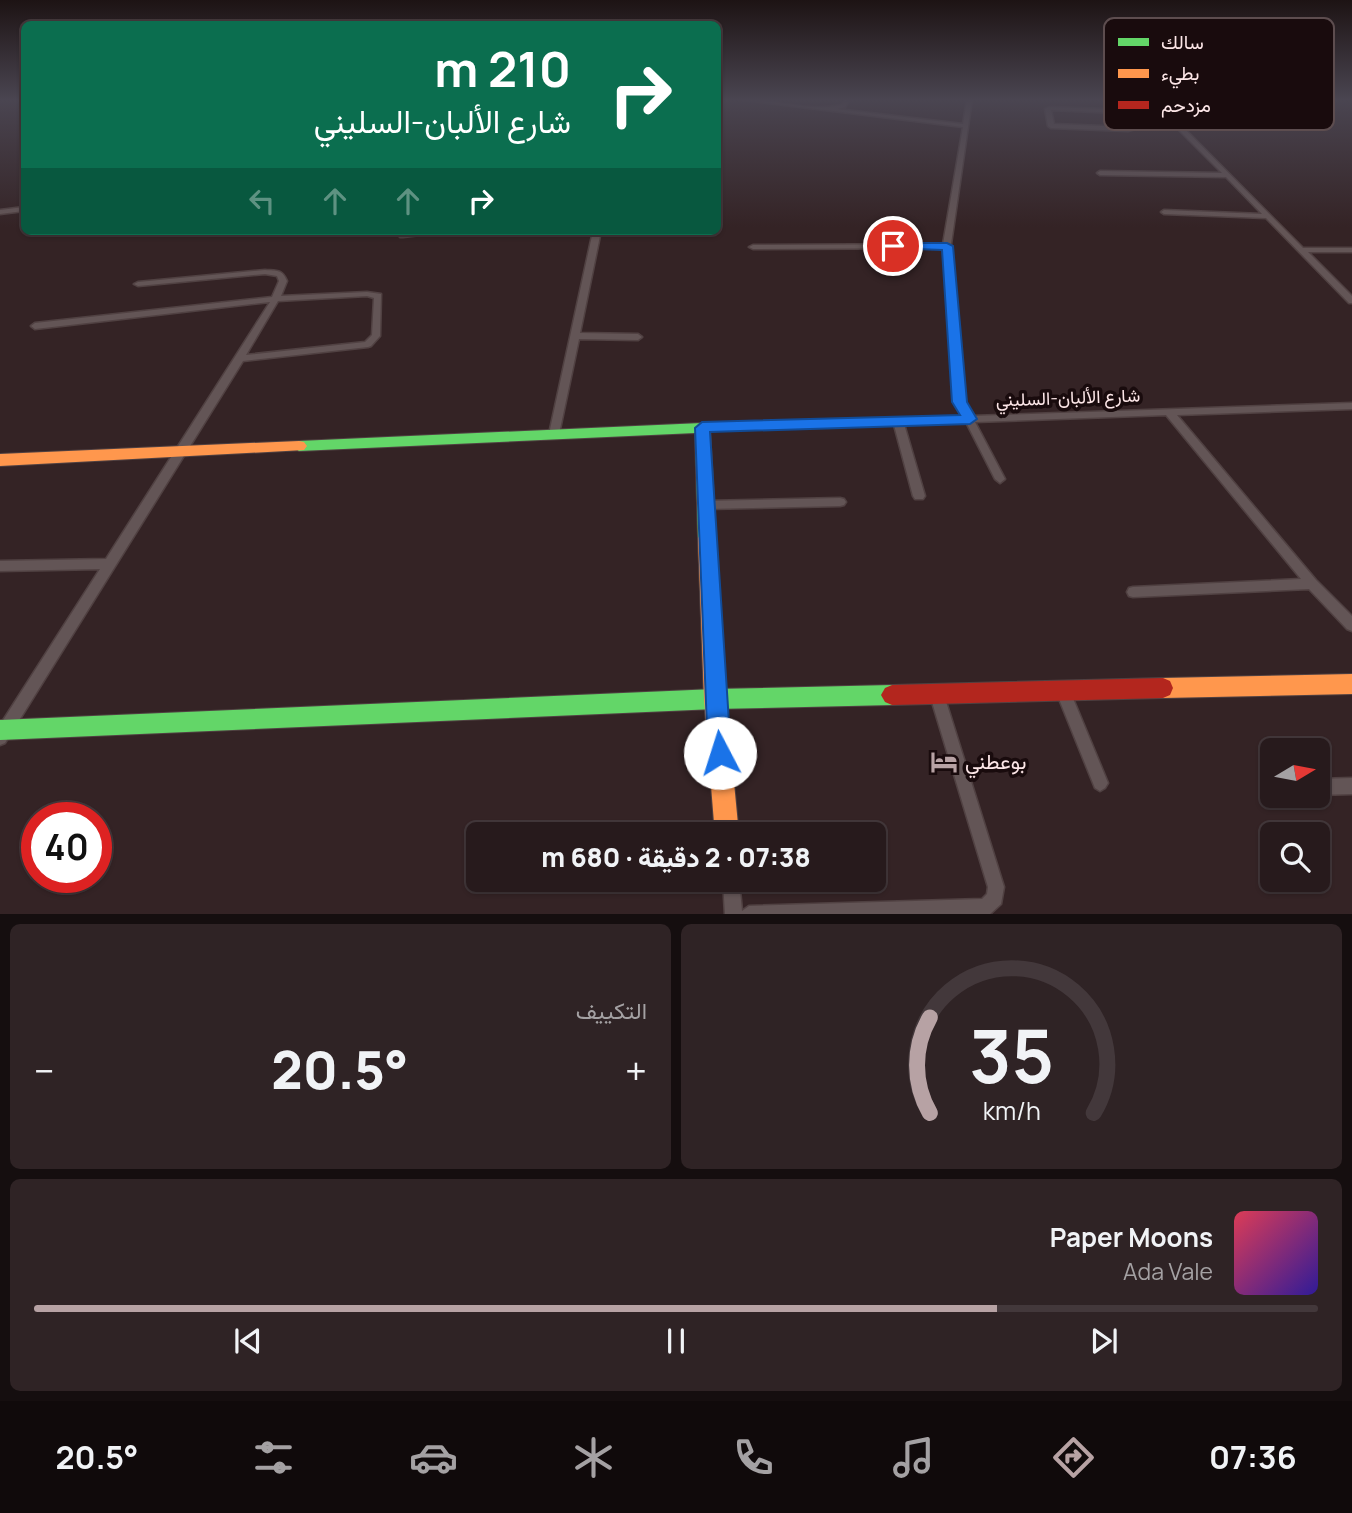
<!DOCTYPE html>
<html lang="ar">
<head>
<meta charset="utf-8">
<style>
	:root { --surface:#271a1c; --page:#2f2325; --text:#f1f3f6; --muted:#a4a1a3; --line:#43383b; --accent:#b7a2a4 }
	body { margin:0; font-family:Manrope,Vazirmatn,sans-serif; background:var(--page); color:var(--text); direction:rtl; height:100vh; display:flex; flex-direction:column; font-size:26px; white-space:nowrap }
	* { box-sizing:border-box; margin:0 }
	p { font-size:23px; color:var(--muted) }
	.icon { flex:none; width:38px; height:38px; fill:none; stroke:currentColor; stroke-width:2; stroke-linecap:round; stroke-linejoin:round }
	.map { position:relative; height:914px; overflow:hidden; direction:ltr }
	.sheet { display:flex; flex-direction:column; gap:10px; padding:10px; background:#150e0f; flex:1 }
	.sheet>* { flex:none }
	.banner { position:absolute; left:21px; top:21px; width:700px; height:214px; border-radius:10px; box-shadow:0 2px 5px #0004,0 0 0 2px var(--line); direction:rtl; background:#0b6e4f; color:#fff; overflow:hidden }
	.needle { width:46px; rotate:80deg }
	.tools { position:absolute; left:1260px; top:738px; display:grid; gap:14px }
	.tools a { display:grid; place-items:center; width:70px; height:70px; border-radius:10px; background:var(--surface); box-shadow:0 2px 5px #0004,0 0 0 2px var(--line); font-size:35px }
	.speed { position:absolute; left:21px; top:802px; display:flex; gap:14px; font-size:35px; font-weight:700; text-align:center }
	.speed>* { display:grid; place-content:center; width:91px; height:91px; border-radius:50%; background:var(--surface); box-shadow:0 2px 5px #0004,0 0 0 2px var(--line); line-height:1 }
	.speed .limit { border:10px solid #d22; background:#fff; color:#111 }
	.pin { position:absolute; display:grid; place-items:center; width:60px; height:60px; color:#fff; margin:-30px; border:4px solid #fff; border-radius:50%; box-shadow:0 2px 7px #0007 }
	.me { position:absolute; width:77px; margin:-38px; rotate:355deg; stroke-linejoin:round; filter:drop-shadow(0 0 5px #0008) }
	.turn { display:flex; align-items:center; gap:24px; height:147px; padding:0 35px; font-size:32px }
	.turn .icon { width:91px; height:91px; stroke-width:2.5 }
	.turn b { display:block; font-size:49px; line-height:60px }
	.lanes { display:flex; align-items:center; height:66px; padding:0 35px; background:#0003; justify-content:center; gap:35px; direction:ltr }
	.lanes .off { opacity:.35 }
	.big { font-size:52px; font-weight:800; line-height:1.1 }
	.sheet .tile { flex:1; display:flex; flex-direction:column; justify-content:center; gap:10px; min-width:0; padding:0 24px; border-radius:10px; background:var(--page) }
	.sheet .dial { align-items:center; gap:0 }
	.dial svg { height:182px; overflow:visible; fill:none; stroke:var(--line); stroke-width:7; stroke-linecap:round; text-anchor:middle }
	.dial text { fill:var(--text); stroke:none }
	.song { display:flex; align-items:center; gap:21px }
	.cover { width:84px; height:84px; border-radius:10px; background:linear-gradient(135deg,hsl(350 70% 55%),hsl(250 70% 35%)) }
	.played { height:7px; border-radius:4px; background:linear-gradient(90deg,var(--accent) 75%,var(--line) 75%) }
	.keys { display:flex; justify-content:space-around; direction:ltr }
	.heat { display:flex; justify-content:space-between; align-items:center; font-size:38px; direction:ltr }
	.sheet .tiles { flex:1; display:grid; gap:10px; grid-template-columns:1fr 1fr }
	.tile:last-child { grid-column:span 2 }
	.trip { position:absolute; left:466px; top:822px; width:420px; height:70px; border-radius:10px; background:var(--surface); box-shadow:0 2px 5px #0004,0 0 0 2px var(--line); font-weight:800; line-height:70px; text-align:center; direction:rtl }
	.menu { display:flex; height:112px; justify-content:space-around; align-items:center; background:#100a0b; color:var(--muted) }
	.menu .icon { width:49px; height:49px }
	.menu .current { color:var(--accent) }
	.menu b { font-size:32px; color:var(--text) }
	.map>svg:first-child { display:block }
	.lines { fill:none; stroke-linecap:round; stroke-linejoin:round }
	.street-casing { stroke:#504142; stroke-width:3 }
	.fast-casing { stroke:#504142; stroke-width:2 }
	.slow-casing { stroke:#504142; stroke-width:2 }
	.jam-casing { stroke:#504142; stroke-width:2 }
	.street { fill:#635556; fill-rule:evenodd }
	.fast { fill:#63d668; fill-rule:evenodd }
	.slow { fill:#ff974d; fill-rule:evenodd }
	.jam { fill:#b3261e; fill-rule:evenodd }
	.route { fill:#1a73e8; stroke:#114b97; stroke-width:2 }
	.labels { text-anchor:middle; stroke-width:7; stroke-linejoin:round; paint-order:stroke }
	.street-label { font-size:18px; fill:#fde7e8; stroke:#190b0d }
	.near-poi-label { font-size:21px; fill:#fde7e8; stroke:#190b0d; text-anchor:start }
	.key { fill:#190b0d; stroke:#5d4d4f; stroke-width:2 }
	.key-label { font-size:19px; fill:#fde7e8 }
</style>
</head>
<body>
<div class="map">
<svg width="1352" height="915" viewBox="0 0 1352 915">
	<rect width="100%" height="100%" fill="#342325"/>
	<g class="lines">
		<g class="street-casing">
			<g id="street">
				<path d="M718 99H723L718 103Z"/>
				<path d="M736 99C771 98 807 113 841 105L846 99H850L845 107 837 109 963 124 967 99H972L951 244 965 402 972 416 1352 403V409L1177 415 1316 580 1352 616V631L1347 629 1309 589 1133 597 1129 596 1127 592 1129 588 1133 587 1301 579 1166 415 975 422 1005 479 1000 483 995 479 966 422 904 424 925 496 923 499H915L913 496 894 425 698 430 697 428 698 426 702 425 962 416 955 402 944 248 753 249 749 247 753 245 943 244 963 127Z"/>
				<path d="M1149 99H1155L1303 248H1352V252H1308L1352 296V303H1349L1266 218 1164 214 1161 212 1164 210 1262 214 1226 177 1100 175 1097 173 1100 171 1222 173 1177 128 1135 126V129L1128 131 1051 128 1048 126 1045 109 1049 107 1161 111ZM1051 110 1164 115 1174 124 1131 122 1128 124 1130 127H1128L1054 124Z"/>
				<path d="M24 207V211L0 214V210Z"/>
				<path d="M397 231H405V233L442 231 438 233 403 237H400Z"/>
				<path d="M593 231H601L580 333 638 334 642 337 638 340 579 339 559 434 554 437 549 434Z"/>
				<path d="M265 270C277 271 282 269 287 281L281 296 367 292 381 294 380 336 371 346 368 347 243 361 5 743 0 745V725L100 569 0 571V561L106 559 270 302 35 329 31 326 35 323 272 297 279 281 277 276 265 274 138 286 134 284 138 282ZM367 296 374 298 372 335 365 342 246 355 278 301Z"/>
				<path d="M840 498 844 499 846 502 844 505 840 506 706 509 702 508 700 505 702 502 706 501Z"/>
				<path d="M1062 683 1067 684 1108 783 1105 788 1100 791 1095 788 1055 689 1057 684Z"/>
				<path d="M936 686 941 687 943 692 1004 887 1001 904 989 915H725L723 880H739L742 911 749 906 982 899 987 894 988 887 929 692 931 687Z"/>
				<path d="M1352 778V794L1318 795V779Z"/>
			</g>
		</g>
		<g class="fast-casing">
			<g id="fast">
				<path d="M702 423 710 428 716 538 713 543 707 545 701 543 698 538 695 433 299 451 291 446 299 441Z"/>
				<path d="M892 685 899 688 903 695 899 702 892 705 715 709 0 740V720L715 689Z"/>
			</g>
		</g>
		<g class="slow-casing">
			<g id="slow">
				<path d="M299 441 304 442 307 446 304 450 0 466V454Z"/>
				<path d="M707 531 713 533 716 538 726 699 739 835H715L704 699 698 538 701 533Z"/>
				<path d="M1352 674V694L1163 698 1156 695 1153 688 1156 681 1163 678Z"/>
			</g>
		</g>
		<g class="jam-casing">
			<path id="jam" d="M1163 678 1170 681 1173 688 1170 695 1163 698 892 705 885 702 881 695 885 688 892 685Z"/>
		</g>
		<use href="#street" class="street"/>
		<use href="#fast" class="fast"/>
		<use href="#slow" class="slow"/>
		<use href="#jam" class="jam"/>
	</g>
	<linearGradient id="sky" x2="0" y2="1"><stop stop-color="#1d1314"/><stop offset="0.44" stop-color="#4a4551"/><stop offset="1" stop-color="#4a4551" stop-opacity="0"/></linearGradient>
	<rect width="1352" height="227" fill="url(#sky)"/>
	<path class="route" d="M893 243H947L953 246 967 402 977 419 970 424 710 432 731 753 728 761 720 764 712 761 708 753 695 428 702 422 960 415 952 402 942 250 889 248V244Z"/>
	<defs>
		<g id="hotel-bare" transform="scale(2.1)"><path d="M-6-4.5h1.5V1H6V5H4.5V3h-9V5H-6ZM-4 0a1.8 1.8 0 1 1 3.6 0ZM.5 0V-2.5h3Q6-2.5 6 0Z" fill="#b7a2a4" stroke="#190b0d" stroke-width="2.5" paint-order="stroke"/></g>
	</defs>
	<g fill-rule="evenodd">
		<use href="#hotel-bare" x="944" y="762"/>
	</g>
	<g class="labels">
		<g class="street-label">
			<text transform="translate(1068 398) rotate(-2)" y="6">شارع الألبان-السليني</text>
		</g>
		<g class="near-poi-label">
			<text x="965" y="769">بوعطني</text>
		</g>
	</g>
	<rect x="1104" y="18" width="230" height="112" rx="10" class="key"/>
	<rect x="1118" y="38" width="31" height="8" fill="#63d668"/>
	<rect x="1118" y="69" width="31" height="9" fill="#ff974d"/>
	<rect x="1118" y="101" width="31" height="8" fill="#b3261e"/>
	<g class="key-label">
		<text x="1161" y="49">سالك</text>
		<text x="1161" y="80">بطيء</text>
		<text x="1161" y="112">مزدحم</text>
	</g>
</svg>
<div class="tools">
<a><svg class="needle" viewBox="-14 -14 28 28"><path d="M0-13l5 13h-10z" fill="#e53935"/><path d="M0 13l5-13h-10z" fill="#a4a1a3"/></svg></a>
<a><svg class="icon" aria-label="search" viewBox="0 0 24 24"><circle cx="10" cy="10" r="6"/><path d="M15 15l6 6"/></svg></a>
</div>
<div class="speed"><div class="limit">40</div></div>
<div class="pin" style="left:893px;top:246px;background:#d93025"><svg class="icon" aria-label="arrive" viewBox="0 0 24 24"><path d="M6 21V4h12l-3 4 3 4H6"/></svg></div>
<svg class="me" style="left:720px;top:753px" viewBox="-20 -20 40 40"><circle r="19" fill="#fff"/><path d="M0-13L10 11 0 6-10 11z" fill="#1a73e8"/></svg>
<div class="trip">07:38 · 2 دقيقة · 680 m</div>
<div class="banner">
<div class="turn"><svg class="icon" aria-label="right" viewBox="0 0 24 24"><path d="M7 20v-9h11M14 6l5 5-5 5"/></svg><div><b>210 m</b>شارع الألبان-السليني</div></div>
<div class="lanes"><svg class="icon off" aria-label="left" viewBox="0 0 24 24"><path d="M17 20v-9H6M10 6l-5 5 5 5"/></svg><svg class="icon off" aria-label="ahead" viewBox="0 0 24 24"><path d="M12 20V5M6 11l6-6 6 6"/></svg><svg class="icon off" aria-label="ahead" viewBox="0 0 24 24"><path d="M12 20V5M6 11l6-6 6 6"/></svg><svg class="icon" aria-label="right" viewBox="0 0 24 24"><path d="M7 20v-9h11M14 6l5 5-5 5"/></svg></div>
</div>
</div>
<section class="sheet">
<div class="tiles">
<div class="tile dial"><svg viewBox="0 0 100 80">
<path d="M14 69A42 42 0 1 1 86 69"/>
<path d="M14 69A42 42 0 0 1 14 27" stroke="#b7a2a4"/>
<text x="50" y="56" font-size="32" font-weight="700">35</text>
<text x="50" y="72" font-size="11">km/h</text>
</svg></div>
<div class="tile"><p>التكييف</p>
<div class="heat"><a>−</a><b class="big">20.5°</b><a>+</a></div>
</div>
<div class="tile">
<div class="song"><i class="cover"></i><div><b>Paper Moons</b><p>Ada Vale</p></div></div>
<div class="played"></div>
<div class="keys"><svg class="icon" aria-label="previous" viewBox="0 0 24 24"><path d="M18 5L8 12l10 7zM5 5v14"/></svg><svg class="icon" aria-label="pause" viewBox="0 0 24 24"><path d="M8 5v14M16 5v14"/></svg><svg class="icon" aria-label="next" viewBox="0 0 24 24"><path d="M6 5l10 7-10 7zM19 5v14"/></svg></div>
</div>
</div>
</section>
<nav class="menu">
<b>07:36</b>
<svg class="icon current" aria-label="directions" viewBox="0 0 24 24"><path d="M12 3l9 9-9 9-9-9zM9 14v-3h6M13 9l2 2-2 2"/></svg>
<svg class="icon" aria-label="music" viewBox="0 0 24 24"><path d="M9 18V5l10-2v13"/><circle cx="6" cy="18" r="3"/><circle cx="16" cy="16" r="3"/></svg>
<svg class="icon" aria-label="phone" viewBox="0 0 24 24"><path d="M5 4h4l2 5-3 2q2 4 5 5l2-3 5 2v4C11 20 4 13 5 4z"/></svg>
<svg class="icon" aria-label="climate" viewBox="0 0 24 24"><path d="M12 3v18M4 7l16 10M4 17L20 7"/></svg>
<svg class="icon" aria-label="car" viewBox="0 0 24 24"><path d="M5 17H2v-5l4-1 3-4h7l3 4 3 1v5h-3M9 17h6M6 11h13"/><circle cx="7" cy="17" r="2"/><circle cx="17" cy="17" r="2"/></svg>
<svg class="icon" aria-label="filters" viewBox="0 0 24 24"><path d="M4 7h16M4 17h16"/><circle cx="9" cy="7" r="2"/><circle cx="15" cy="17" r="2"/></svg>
<b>20.5°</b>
</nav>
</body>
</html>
